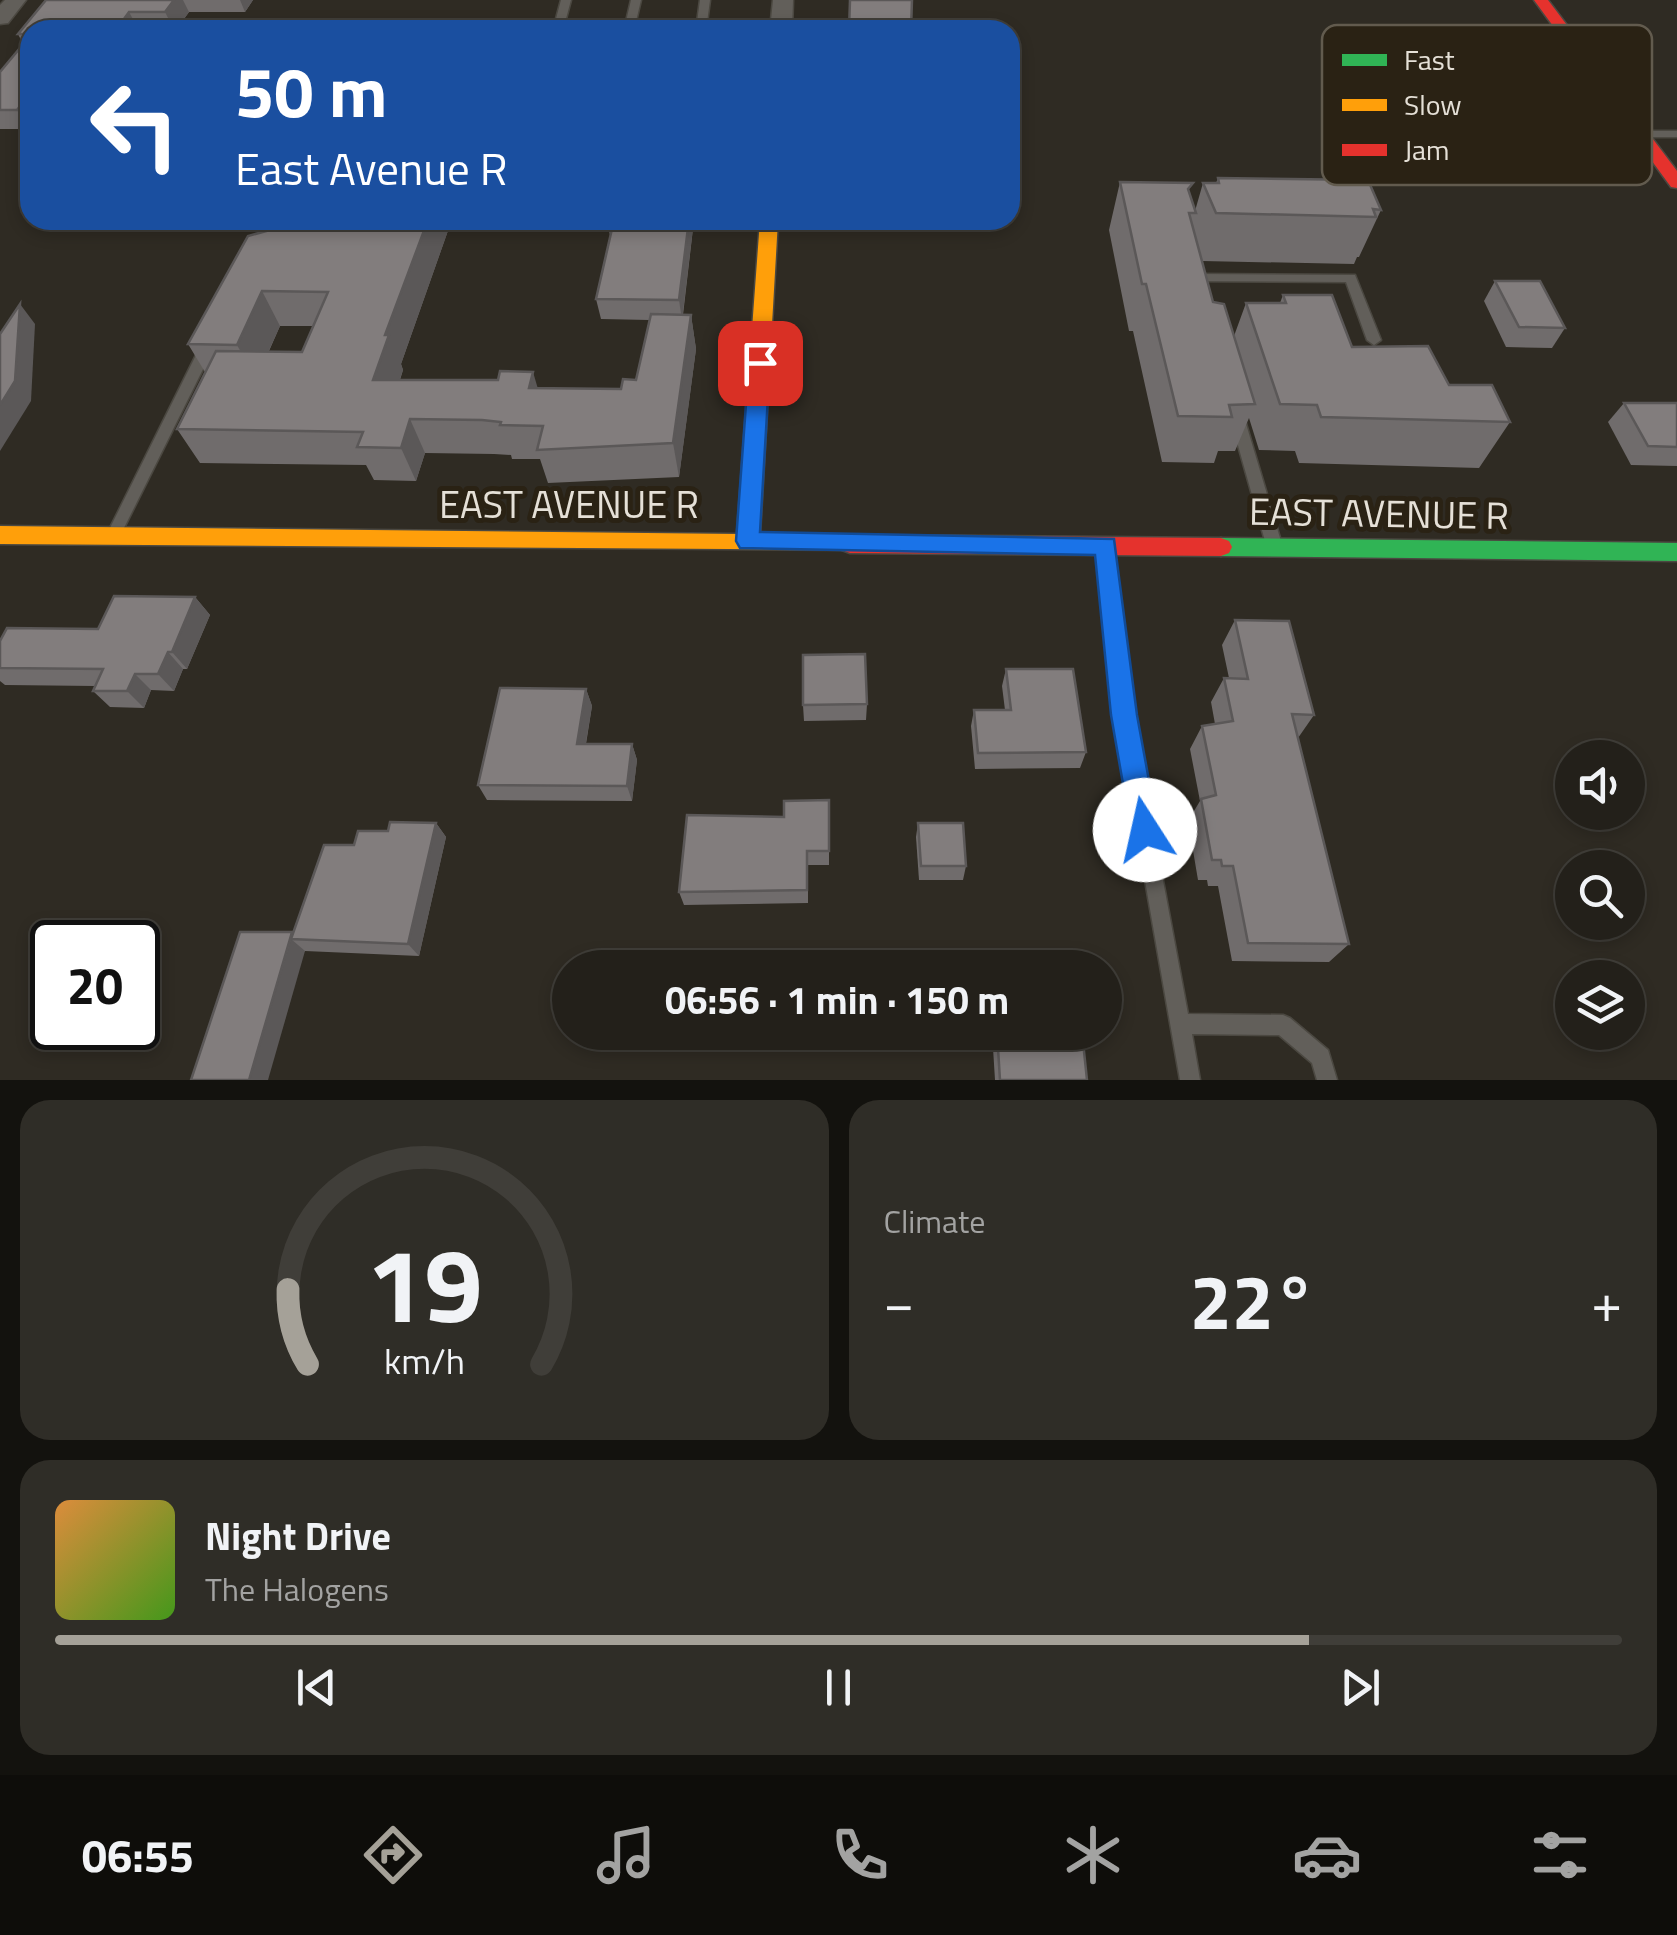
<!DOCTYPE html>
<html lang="en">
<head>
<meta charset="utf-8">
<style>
	:root { --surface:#23201a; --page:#2f2d27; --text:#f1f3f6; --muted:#a3a3a2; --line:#403e39; --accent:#a5a198 }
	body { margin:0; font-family:"Titillium Web",sans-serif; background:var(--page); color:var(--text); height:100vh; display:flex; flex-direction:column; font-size:38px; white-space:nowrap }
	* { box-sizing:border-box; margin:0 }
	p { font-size:32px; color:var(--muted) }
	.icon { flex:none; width:55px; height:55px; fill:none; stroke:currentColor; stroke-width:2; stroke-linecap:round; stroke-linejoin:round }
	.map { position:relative; height:1080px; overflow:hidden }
	.panel { display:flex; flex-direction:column; gap:20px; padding:20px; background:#13120e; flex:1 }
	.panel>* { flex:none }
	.hud { position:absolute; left:20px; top:20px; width:1000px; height:210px; border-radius:30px; box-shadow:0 5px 15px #0003,0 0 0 2px var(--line); background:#1a4fa0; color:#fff; overflow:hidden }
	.controls { position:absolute; left:1555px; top:740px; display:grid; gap:20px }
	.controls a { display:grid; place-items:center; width:90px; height:90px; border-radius:50%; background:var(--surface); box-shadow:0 5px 15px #0003,0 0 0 2px var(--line); font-size:50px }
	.speed { position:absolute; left:30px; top:920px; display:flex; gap:20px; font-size:50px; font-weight:700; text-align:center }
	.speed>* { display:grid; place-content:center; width:130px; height:130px; border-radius:50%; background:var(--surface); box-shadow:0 5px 15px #0003,0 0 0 2px var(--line); line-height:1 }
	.speed .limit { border:5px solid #111; border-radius:15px; background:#fff; color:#111 }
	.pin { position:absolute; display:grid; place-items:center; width:85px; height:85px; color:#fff; margin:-42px; border-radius:20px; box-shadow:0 5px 15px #0006 }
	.me { position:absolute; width:110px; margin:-55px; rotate:350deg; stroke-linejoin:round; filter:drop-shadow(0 0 8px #0008) }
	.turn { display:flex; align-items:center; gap:35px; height:210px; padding:0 50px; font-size:45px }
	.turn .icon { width:130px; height:130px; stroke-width:2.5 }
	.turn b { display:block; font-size:70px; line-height:85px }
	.big { font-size:75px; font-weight:700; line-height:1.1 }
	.panel .widget { flex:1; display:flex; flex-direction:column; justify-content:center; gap:15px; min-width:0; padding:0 35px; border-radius:30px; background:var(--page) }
	.panel .dial { align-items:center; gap:0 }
	.dial svg { height:260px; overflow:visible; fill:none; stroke:var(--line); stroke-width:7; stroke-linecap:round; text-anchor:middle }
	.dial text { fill:var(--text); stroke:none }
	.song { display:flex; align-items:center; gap:30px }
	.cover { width:120px; height:120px; border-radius:15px; background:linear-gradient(135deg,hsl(30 70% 55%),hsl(100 70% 35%)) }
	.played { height:10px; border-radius:5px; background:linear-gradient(90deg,var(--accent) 80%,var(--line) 80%) }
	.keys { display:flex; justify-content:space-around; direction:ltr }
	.heat { display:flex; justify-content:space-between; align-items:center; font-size:55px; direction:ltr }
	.panel .tiles { flex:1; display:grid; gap:20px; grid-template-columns:1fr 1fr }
	.widget:last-child { grid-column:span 2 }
	.trip { position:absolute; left:552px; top:950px; width:570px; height:100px; border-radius:50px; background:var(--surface); box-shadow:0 5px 15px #0003,0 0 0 2px var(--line); font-weight:700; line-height:100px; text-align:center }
	.menu { display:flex; height:160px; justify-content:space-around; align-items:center; background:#0e0d0a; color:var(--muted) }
	.menu .icon { width:70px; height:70px }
	.menu .current { color:var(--accent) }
	.menu b { font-size:45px; color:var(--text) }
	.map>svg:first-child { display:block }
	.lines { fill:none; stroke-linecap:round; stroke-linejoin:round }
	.lane-casing { stroke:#4b4841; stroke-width:3 }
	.street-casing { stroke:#4b4841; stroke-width:3 }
	.fast-casing { stroke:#4b4841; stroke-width:3 }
	.slow-casing { stroke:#4b4841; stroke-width:3 }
	.jam-casing { stroke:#4b4841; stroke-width:3 }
	.lane { fill:#625f5a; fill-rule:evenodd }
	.street { fill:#625f5a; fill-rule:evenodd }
	.fast { fill:#30b455; fill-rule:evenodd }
	.slow { fill:#ff9f0a; fill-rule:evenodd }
	.jam { fill:#e5322d; fill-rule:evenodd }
	.wall { fill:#706c6c; fill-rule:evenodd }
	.shaded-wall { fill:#5b5858 }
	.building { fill:#827d7d; stroke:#5b5858; stroke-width:2.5 }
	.route { fill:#1a73e8; stroke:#114b97; stroke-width:2.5 }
	.labels { text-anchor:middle; stroke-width:10; stroke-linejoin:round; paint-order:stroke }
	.street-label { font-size:38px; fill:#e5e0d7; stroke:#2a2214 }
	.key { fill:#2a2214; stroke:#625b4e; stroke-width:2.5 }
	.key-label { font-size:28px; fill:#e5e0d7 }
</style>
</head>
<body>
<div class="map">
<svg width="1677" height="1080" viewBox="0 0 1677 1080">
	<rect width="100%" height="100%" fill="#2f2b23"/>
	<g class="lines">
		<g class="lane-casing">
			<g id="lane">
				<path d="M561 0H571L563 30H553Z"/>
				<path d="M631 0H641L634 30H624Z"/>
				<path d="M700 0H710L706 30H696Z"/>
				<path d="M1677 131V137H1640L1635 134 1640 131Z"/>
				<path d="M1196 274 1355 275 1381 340 1374 345 1367 340 1346 282 1192 281 1190 278Z"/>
				<path d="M207 342 214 347 120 536 118 540H108L106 536 200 347Z"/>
				<path d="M1237 412 1244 417 1283 548 1280 552H1270L1267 548 1230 417Z"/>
				<path d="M1106 540 1111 542 1114 546 1132 715 1188 1014 1283 1015 1290 1018 1328 1050 1337 1080H1317L1312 1063 1279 1035 1192 1034 1200 1080H1180L1116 715 1098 546 1101 542Z"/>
			</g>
		</g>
		<g class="street-casing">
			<g id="street">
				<path d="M5 0H26L8 23 0 24V5Z"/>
				<path d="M773 0H793L792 30H770Z"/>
			</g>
		</g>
		<g class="fast-casing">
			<path id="fast" d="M1221 538 1677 543V561L1221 556 1213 553 1210 547 1213 541Z"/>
		</g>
		<g class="slow-casing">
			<path id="slow" d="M760 220H778L760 534 850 535 858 538 861 544 858 550 0 544V526L737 534Z"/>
		</g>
		<g class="jam-casing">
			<g id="jam">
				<path d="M1534 0H1548L1677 171V188L1671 187Z"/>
				<path d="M850 535 1221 538 1229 541 1232 547 1229 553 1221 556 850 553 842 550 839 544 842 538Z"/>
			</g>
		</g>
		<use href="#lane" class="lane"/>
		<use href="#street" class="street"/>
		<use href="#fast" class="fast"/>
		<use href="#slow" class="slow"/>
		<use href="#jam" class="jam"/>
	</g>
	<g class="wall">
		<path d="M46 0H253L245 12H189L176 30H30V129H0V72L23 44 18 34Z"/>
		<path d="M1218 178 1381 210 1359 257H1357L1354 264 1202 261 1213 302 1234 336 1246 303H1280L1283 295 1352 347 1449 385 1510 422 1479 468 1299 463 1295 451 1259 450 1249 418 1235 451H1218L1214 463 1162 462 1133 331H1129L1109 230 1120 182 1190 194 1195 211 1203 183H1216Z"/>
		<path d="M261 220H449L450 225 401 364 403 370 400 380 538 388 621 389 636 380 649 320 601 319 596 299 610 235 606 220H694L683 315H691L696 349 679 477 548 483 540 459H512L511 455 494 454 425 453 416 481 374 480 366 465 200 463 177 429 205 372 188 344 266 231ZM280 326H313L302 352 269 351Z"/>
		<path d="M1495 281 1565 328 1552 348 1506 347 1484 301Z"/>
		<path d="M1624 403H1677V466L1631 465 1608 422Z"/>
		<path d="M195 597 210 615 187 669H183L174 691 151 690 144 708 110 707 93 691 95 686 5 685 0 681V641L98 629Z"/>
		<path d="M1235 620 1314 715 1298 738 1349 944 1329 962 1232 961 1218 886H1208L1207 880H1198L1188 821 1200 801 1190 749 1202 726 1215 724 1211 702 1224 678H1229L1222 645Z"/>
		<path d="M1006 669 1086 752 1080 768 975 769 971 726 974 710H1005L1002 686Z"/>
		<path d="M586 689 592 706 586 744H632L637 760 632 801 487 800 478 785Z"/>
		<path d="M867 704 866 720 804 721 803 705Z"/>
		<path d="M829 800V865H808V903L684 905 679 892Z"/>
		<path d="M436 823 446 837 419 956 305 951 191 1080 354 845 388 831Z"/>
		<path d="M918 823 966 866 963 880H919L916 837Z"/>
		<path d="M992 1032H1082L1087 1080H995Z"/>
	</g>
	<g class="shaded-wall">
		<path d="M174 0H183L189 12 176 30H174L165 12Z"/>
		<path d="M240 0H253L245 12Z"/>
		<path d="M129 12 139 30H116Z"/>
		<path d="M30 93V129L29 130 17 110Z"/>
		<path d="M261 220H311L321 243 276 250Z"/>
		<path d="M428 220H449L450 225 401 364 403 370 388 414 373 380 385 335Z"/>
		<path d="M689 220H694L682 320 679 300Z"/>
		<path d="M262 291 280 326 256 379 237 345Z"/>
		<path d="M20 304 35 324 31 401 0 451V405Z"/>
		<path d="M691 315 696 349 679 477 673 443Z"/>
		<path d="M533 372 543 406 529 388Z"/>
		<path d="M410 419 425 453 416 481 401 448Z"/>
		<path d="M195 597 210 615 187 669 172 652Z"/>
		<path d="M168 652 183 669 174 691 158 674Z"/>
		<path d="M135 674 151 690 144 708 127 691Z"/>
		<path d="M586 689 592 706 583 760 577 744Z"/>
		<path d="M632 744 637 760 632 801 627 786Z"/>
		<path d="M436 823 446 837 419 956 408 944Z"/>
		<path d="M291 939 305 951 268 1080H249Z"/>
	</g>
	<g class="building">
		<path d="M46 0H174L165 12H129L116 30H30V34H18Z"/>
		<path d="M850 0H912L911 30H849Z"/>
		<path d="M30 36V93L17 110H0V72Z"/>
		<path d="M1218 178 1368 180 1381 210 1373 209 1376 217 1216 213 1203 183H1219Z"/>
		<path d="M1120 182 1193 183 1188 189 1196 213H1189L1213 302 1224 304 1255 404 1229 405 1232 417 1178 416 1146 284H1142Z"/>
		<path d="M408 220H428L385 335H389L373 380H498L500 371 533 372 529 388 621 389 623 379 636 380 651 314 691 315 673 443 537 450 543 426 500 425 501 422 482 420 410 419 401 448 357 447 363 432 177 429 216 351 302 352 328 292 262 291 237 345 188 344 248 236 288 225 399 226Z"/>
		<path d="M614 220H689L679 300 596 299Z"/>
		<path d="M1495 281H1540L1565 328 1519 327Z"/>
		<path d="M1283 295H1332L1352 347 1428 346 1449 385H1492L1510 422 1321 417 1317 405 1280 404 1246 303H1286Z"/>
		<path d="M20 304 15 381 0 405V334Z"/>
		<path d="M1624 403H1677V447L1648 446Z"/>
		<path d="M114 596 195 597 172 652H168L158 674H135L127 691H93L103 669 0 668V641L7 628 98 629Z"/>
		<path d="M1235 620 1289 621 1314 715 1292 714 1349 944 1248 943 1233 866H1222L1221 860H1212L1201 799 1216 795 1202 726 1233 721 1224 678 1248 679Z"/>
		<path d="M865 654 867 704 803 705V655Z"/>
		<path d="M1006 669H1073L1086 752 978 753 974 710H1011Z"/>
		<path d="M500 688 586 689 577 744H632L627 786 478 785Z"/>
		<path d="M829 800V851H807V890L679 892 687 815 784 817V801Z"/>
		<path d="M390 822 436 823 408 944 291 939 324 845H354L358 831H388Z"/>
		<path d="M918 823H963L966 866H921Z"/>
		<path d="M240 932H292L249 1080H191Z"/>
		<path d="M997 1032H1082L1087 1080H1000Z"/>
	</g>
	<path class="route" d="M760 356 770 363 760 532 1114 539 1137 715 1158 830 1154 840 1145 843 1135 840 1131 830 1111 715 1095 555 740 548 736 541 749 363Z"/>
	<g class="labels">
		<g class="street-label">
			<text x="569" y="518">EAST AVENUE R</text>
			<text transform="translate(1379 514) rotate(1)" y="13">EAST AVENUE R</text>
		</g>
	</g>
	<rect x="1322" y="25" width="330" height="160" rx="15" class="key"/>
	<rect x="1342" y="54" width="45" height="12" fill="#30b455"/>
	<rect x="1342" y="99" width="45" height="12" fill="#ff9f0a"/>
	<rect x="1342" y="144" width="45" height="12" fill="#e5322d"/>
	<g class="key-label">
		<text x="1404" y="70">Fast</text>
		<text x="1404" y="115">Slow</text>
		<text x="1404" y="160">Jam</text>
	</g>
</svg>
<div class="controls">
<a><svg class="icon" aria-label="sound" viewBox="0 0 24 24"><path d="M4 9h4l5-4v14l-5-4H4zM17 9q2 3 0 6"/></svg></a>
<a><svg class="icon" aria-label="search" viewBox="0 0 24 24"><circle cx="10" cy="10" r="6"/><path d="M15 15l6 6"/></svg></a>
<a><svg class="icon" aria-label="layers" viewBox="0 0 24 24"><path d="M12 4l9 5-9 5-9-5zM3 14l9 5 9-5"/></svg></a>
</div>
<div class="speed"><div class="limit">20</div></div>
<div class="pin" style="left:760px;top:363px;background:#d93025"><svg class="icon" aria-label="arrive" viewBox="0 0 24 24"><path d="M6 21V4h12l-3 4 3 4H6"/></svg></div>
<svg class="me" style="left:1145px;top:830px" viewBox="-20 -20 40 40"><circle r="19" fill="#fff"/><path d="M0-13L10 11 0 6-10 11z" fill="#1a73e8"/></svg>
<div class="trip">06:56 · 1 min · 150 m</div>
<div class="hud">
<div class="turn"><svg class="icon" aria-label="left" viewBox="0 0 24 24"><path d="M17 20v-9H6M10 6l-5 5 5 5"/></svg><div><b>50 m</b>East Avenue R</div></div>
</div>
</div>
<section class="panel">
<div class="tiles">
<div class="widget dial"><svg viewBox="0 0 100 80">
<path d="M14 69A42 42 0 1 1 86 69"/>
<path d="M14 69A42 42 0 0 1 8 46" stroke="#a5a198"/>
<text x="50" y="56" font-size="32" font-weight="700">19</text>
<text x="50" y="72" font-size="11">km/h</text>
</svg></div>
<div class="widget"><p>Climate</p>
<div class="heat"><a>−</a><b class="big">22°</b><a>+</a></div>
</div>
<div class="widget">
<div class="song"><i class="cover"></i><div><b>Night Drive</b><p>The Halogens</p></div></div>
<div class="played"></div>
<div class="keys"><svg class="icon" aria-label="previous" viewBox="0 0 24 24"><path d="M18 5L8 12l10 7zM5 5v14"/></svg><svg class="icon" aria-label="pause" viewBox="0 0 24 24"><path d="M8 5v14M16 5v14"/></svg><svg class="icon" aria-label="next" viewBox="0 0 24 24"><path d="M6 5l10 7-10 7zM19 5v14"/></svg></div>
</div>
</div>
</section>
<nav class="menu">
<b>06:55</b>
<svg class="icon current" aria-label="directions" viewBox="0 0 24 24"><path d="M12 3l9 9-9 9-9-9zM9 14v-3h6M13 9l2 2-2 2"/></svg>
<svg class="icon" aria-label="music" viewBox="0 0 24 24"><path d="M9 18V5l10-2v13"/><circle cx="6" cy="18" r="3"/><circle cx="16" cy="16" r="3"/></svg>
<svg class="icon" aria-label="phone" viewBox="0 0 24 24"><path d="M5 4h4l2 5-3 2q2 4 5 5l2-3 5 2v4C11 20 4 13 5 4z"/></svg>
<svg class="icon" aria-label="climate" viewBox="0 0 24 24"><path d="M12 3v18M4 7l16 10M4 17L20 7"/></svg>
<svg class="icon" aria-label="car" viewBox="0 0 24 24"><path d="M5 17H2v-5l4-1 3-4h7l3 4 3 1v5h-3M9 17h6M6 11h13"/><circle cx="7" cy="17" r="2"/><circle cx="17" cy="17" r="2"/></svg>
<svg class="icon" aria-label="filters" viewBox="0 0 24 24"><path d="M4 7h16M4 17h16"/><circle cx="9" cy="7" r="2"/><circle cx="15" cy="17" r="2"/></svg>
</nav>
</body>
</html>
